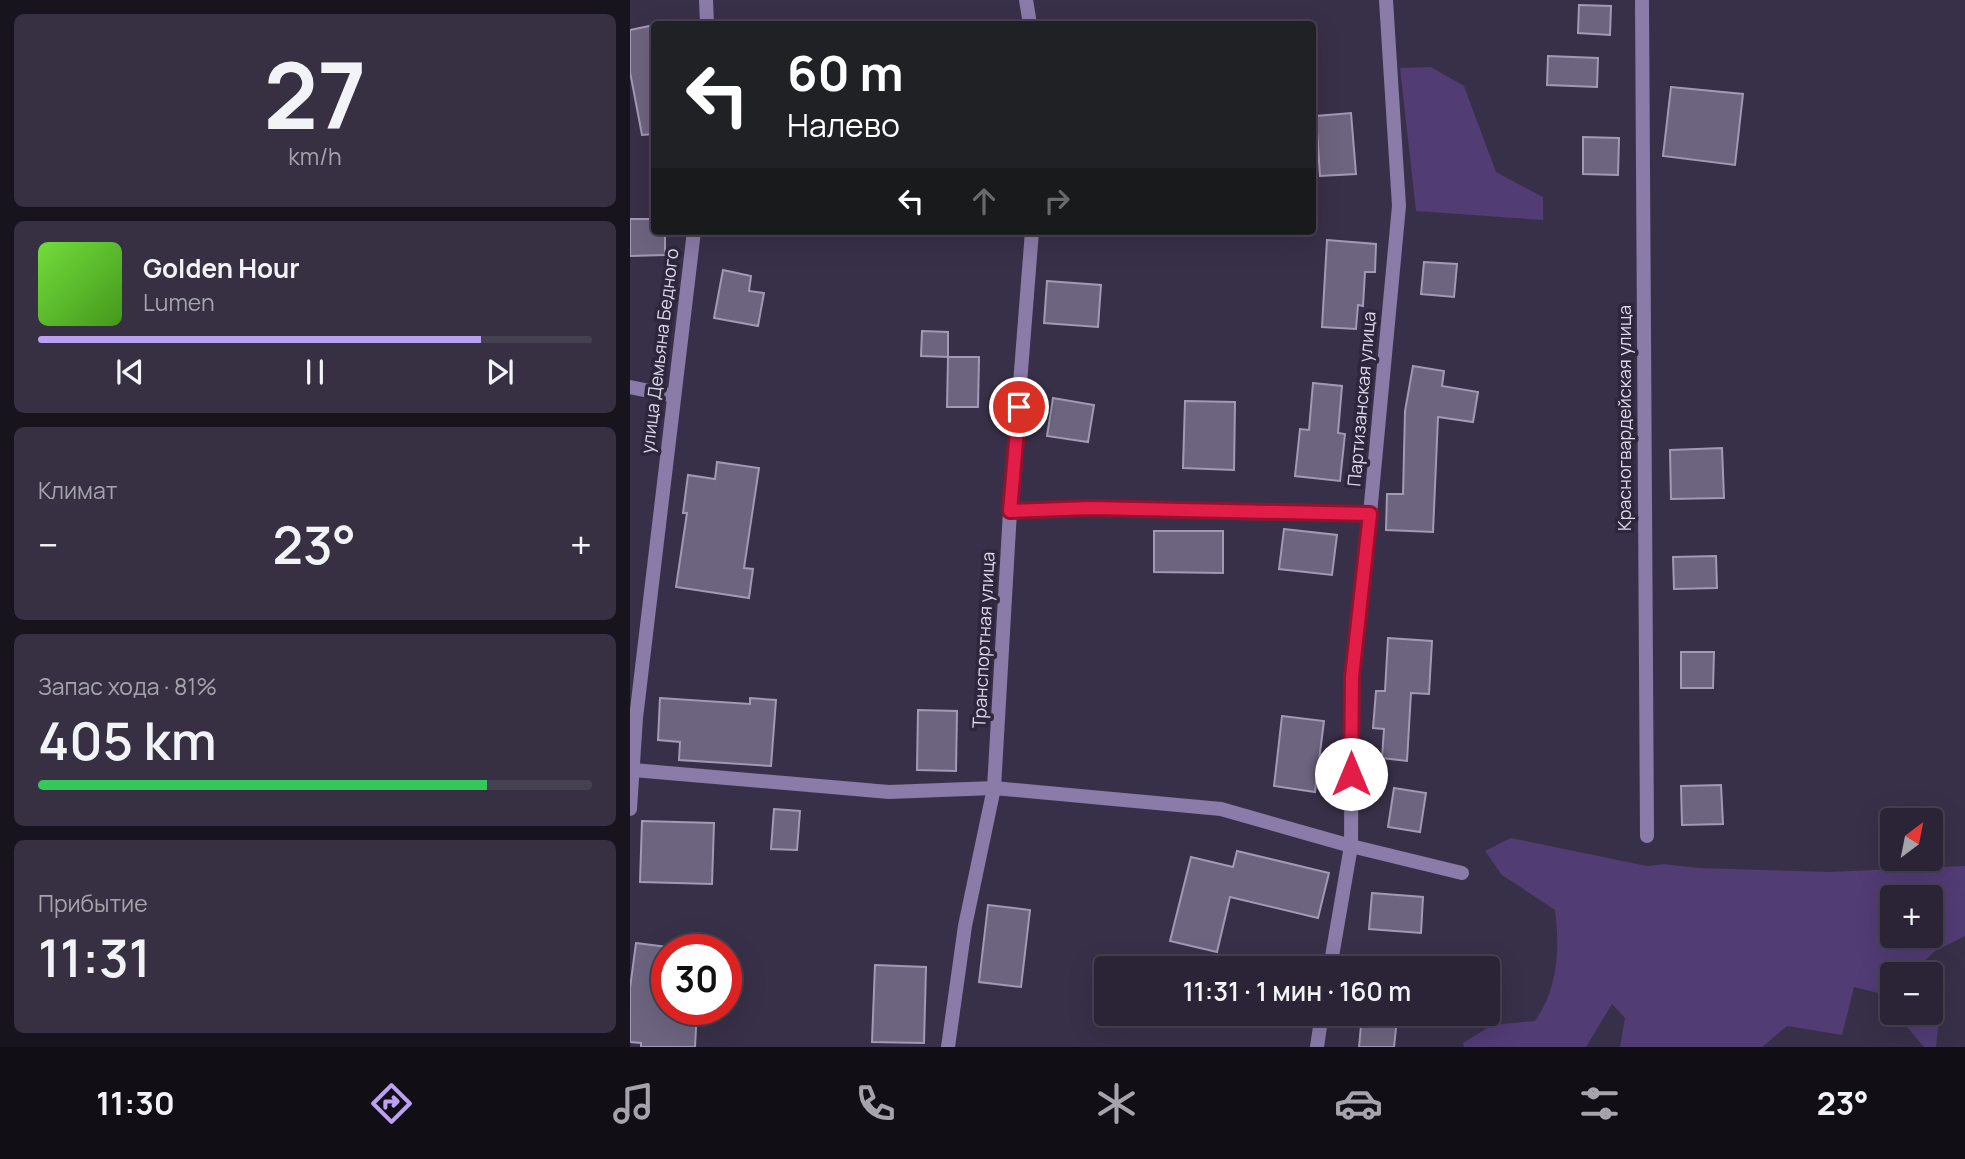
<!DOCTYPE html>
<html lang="ru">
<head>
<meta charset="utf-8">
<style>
	:root { --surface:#2a2436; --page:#363042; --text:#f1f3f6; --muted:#a5a4ad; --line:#464151; --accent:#bca0f2 }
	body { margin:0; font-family:Manrope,sans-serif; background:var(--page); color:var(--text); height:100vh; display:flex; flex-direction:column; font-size:26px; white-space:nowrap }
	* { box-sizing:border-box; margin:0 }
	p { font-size:23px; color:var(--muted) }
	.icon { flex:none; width:38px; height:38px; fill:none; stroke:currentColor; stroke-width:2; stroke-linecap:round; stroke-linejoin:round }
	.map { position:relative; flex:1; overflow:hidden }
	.sheet { display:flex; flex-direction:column; gap:14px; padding:14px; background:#17141e; width:630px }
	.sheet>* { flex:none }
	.hud { position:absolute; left:21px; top:21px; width:665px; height:214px; border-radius:7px; box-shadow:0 7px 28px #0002,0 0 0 2px var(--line); background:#202124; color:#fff; overflow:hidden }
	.needle { width:46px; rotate:32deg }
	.tools { position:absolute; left:1250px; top:808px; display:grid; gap:14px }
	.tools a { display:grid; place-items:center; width:63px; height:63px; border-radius:7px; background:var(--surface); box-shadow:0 7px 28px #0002,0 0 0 2px var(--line); font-size:35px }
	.speed { position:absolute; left:21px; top:934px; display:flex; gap:14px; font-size:35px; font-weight:700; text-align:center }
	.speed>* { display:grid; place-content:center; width:91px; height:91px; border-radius:50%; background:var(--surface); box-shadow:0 7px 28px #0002,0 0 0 2px var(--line); line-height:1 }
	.speed .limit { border:10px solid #d22; background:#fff; color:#111 }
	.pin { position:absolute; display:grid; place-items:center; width:60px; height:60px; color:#fff; margin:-30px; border:4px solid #fff; border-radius:50%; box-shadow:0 2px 7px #0007 }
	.me { position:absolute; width:77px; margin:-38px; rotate:0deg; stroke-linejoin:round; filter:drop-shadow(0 0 5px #0008) }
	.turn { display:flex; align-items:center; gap:24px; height:147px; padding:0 21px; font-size:32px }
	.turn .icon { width:91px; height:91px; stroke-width:2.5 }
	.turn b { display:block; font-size:49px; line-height:60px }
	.lanes { display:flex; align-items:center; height:66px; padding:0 21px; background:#0003; justify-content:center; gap:35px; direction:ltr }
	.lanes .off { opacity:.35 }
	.big { font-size:52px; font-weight:600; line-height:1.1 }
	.sheet .card { flex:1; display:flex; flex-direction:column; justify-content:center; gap:10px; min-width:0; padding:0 24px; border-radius:10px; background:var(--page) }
	.sheet .dial { align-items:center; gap:0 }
	.dial b { font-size:91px; line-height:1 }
	.song { display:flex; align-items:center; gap:21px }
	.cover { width:84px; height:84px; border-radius:10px; background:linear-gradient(135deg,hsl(100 70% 55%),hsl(100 70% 35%)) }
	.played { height:7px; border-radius:4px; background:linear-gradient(90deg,var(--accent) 80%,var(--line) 80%) }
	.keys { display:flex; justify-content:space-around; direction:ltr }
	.heat { display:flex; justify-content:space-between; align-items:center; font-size:38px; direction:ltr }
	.charge { height:10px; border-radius:5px; background:linear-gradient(90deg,#34c759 81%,var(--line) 0) }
	.trip { position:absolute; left:464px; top:956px; width:406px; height:70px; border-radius:7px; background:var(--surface); box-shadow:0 7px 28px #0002,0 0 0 2px var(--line); font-weight:600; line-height:70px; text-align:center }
	.tabs { display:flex; height:112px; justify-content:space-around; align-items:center; background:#110e16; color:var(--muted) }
	.tabs .icon { width:49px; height:49px }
	.tabs .on { color:var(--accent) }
	.tabs b { font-size:32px; color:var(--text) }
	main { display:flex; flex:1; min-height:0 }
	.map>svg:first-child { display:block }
	.green { fill:#513c74; fill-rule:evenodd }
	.building { fill:#6d647f; stroke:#a299b6; stroke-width:2 }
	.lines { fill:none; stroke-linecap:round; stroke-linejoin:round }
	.service { stroke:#8a7ba8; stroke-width:14 }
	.minor { stroke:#8a7ba8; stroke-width:14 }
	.route-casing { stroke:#92132f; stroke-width:18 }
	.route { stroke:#e11d48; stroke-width:12 }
	.labels { text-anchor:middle; stroke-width:7; stroke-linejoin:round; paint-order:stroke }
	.street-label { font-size:18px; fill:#ded9e9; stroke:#2e263d }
</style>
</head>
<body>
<main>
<section class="sheet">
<div class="card dial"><b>27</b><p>km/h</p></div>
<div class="card">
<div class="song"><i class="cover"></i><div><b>Golden Hour</b><p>Lumen</p></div></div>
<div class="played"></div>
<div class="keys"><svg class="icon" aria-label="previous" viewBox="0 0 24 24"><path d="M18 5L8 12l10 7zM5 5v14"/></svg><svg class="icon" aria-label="pause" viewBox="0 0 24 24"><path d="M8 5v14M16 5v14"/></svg><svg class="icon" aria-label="next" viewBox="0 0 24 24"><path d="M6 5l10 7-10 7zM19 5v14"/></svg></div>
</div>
<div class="card"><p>Климат</p>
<div class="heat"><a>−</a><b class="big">23°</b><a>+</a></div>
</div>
<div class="card"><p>Запас хода · 81%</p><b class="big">405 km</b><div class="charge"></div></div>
<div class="card"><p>Прибытие</p><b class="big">11:31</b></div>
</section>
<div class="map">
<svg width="1335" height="1047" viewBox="0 0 1335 1047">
	<rect width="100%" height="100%" fill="#383048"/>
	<g class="green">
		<path d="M801 67 834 86 866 172 913 197V220L786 211 770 68Z"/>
		<path d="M881 838 1017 866 1034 864 1068 868 1199 872 1335 866V936L1305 951 1288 967 1296 975H1262V1009L1248 993 1224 987 1212 1035 1157 1026 1132 1047H990L995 1018 982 1004 956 1047H834L833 1043 862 1025 905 1021C928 989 930 948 925 910L872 875 855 851ZM1262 898H1300V936H1262Z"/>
		<path d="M1300 978 1312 988 1306 1047H1294L1265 1013H1300Z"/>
	</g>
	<g class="building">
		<path d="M949 5 981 6 980 35 948 33Z"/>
		<path d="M24 25V134L12 135 0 72V30Z"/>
		<path d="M918 56 968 58 967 87 917 85Z"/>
		<path d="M1041 87 1113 94 1105 165 1033 156Z"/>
		<path d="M721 113 726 174 690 176 686 116Z"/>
		<path d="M953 137 989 138 988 175 953 174Z"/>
		<path d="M0 219H24V231H35V255L0 256Z"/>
		<path d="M697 240 746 244 745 272H735L733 306 728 305 726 329 692 327Z"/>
		<path d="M794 262 827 264 824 297 791 294Z"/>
		<path d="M93 270 121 276 119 291 134 293 128 326 84 318Z"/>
		<path d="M417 281 471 285 468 327 414 323Z"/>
		<path d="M292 331 318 332V357L291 356Z"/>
		<path d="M318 357H349L348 407H317Z"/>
		<path d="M783 366 814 371 812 386 848 392 843 422 808 417 803 532 756 530 757 494H773L775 411Z"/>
		<path d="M683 383 712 386 708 433 715 434 710 481 665 476 670 429 679 430Z"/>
		<path d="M423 398 464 405 458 442 417 436Z"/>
		<path d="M555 401 605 402 604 470 553 468Z"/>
		<path d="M1092 448 1094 498 1041 499 1040 450Z"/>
		<path d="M87 462 129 468 114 568 123 569 119 598 46 587 57 513H53L58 475 85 479Z"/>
		<path d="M654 529 707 535 702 575 649 569Z"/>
		<path d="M524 531H593V573L524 572Z"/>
		<path d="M1086 556 1087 588 1044 589 1043 557Z"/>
		<path d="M758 638 802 641 799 694 781 693 777 761 752 758 754 729 743 728 746 691H755Z"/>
		<path d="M1051 652H1084L1083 688H1051Z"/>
		<path d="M30 698 120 704V698L146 700 141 766 49 760 50 742 28 740Z"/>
		<path d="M288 710 327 711 326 771 287 770Z"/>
		<path d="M652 716 694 721 685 792 644 786Z"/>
		<path d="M1091 785 1093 824 1052 825 1051 786Z"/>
		<path d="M764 788 796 793 790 832 758 827Z"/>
		<path d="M144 809 170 811 167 850 141 849Z"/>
		<path d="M12 821 84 823 82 884 10 882Z"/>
		<path d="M607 851 699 873 688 918 600 897 587 952 540 941 561 857 603 867Z"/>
		<path d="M742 893 793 897 791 933 739 929Z"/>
		<path d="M358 905 400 910 391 987 349 982Z"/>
		<path d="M6 943 37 947V1010H67L65 1047H11V1043L0 1042V988Z"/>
		<path d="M245 965 296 967 294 1043 242 1042Z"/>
		<path d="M732 1015 767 1019 764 1047H729Z"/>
	</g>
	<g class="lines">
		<g class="service">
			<path d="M0 387 44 396"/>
			<path d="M380 511 461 508 740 514"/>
			<path d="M3 770 259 792 364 788 591 809 721 846 832 873"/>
		</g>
		<g class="minor">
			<path d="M76 0 77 24"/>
			<path d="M396 0 400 24"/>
			<path d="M1012 0 1017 836"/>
			<path d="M0 809 6 718 64 231"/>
			<path d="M700 968 721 846 722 677 740 514 769 206 756 0"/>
			<path d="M318 1047 335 926 364 788 380 511 402 231"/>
			<path d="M687 1047 692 1013"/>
		</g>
	</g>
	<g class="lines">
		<g class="route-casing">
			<path id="route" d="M389 407 380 511 461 508 740 514 722 677 721 774"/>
		</g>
		<use href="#route" class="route"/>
	</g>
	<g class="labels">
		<g class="street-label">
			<text transform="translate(30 351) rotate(-83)" y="6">улица Демьяна Бедного</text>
			<text transform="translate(732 399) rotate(-85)" y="6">Партизанская улица</text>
			<text transform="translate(995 418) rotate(-90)" y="6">Красногвардейская улица</text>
			<text transform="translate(354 640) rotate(-87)" y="6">Транспортная улица</text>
		</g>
	</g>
</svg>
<div class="tools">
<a><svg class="needle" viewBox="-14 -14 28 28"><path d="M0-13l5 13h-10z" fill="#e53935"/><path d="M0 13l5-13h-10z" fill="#a5a4ad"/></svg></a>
<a>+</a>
<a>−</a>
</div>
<div class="speed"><div class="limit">30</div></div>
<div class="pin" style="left:389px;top:407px;background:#d93025"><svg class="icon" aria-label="arrive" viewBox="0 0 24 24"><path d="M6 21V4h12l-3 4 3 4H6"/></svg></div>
<svg class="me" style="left:721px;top:774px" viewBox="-20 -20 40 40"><circle r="19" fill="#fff"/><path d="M0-13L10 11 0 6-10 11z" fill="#e11d48"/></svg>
<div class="trip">11:31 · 1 мин · 160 m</div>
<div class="hud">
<div class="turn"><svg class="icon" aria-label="left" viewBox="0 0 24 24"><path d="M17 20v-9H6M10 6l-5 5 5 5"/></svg><div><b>60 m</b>Налево</div></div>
<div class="lanes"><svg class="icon" aria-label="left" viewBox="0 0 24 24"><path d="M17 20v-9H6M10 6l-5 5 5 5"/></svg><svg class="icon off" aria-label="ahead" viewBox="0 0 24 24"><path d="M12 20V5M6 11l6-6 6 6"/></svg><svg class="icon off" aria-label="right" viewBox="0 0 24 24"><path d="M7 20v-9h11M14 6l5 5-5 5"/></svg></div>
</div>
</div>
</main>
<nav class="tabs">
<b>11:30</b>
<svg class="icon on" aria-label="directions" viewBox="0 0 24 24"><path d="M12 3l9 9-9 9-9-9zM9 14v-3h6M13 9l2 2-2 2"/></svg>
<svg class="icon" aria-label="music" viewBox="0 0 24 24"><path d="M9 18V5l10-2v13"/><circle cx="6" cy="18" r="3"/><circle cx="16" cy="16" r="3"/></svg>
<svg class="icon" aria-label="phone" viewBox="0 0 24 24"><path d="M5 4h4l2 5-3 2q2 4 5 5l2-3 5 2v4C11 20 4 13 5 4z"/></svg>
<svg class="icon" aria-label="climate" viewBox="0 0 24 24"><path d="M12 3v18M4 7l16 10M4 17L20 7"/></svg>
<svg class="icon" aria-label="car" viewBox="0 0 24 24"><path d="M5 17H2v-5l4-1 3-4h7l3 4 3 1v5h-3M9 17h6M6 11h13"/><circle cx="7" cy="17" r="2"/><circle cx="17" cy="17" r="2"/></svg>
<svg class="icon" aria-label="filters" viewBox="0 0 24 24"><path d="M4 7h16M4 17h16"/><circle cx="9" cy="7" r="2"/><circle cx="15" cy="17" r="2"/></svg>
<b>23°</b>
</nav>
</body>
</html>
